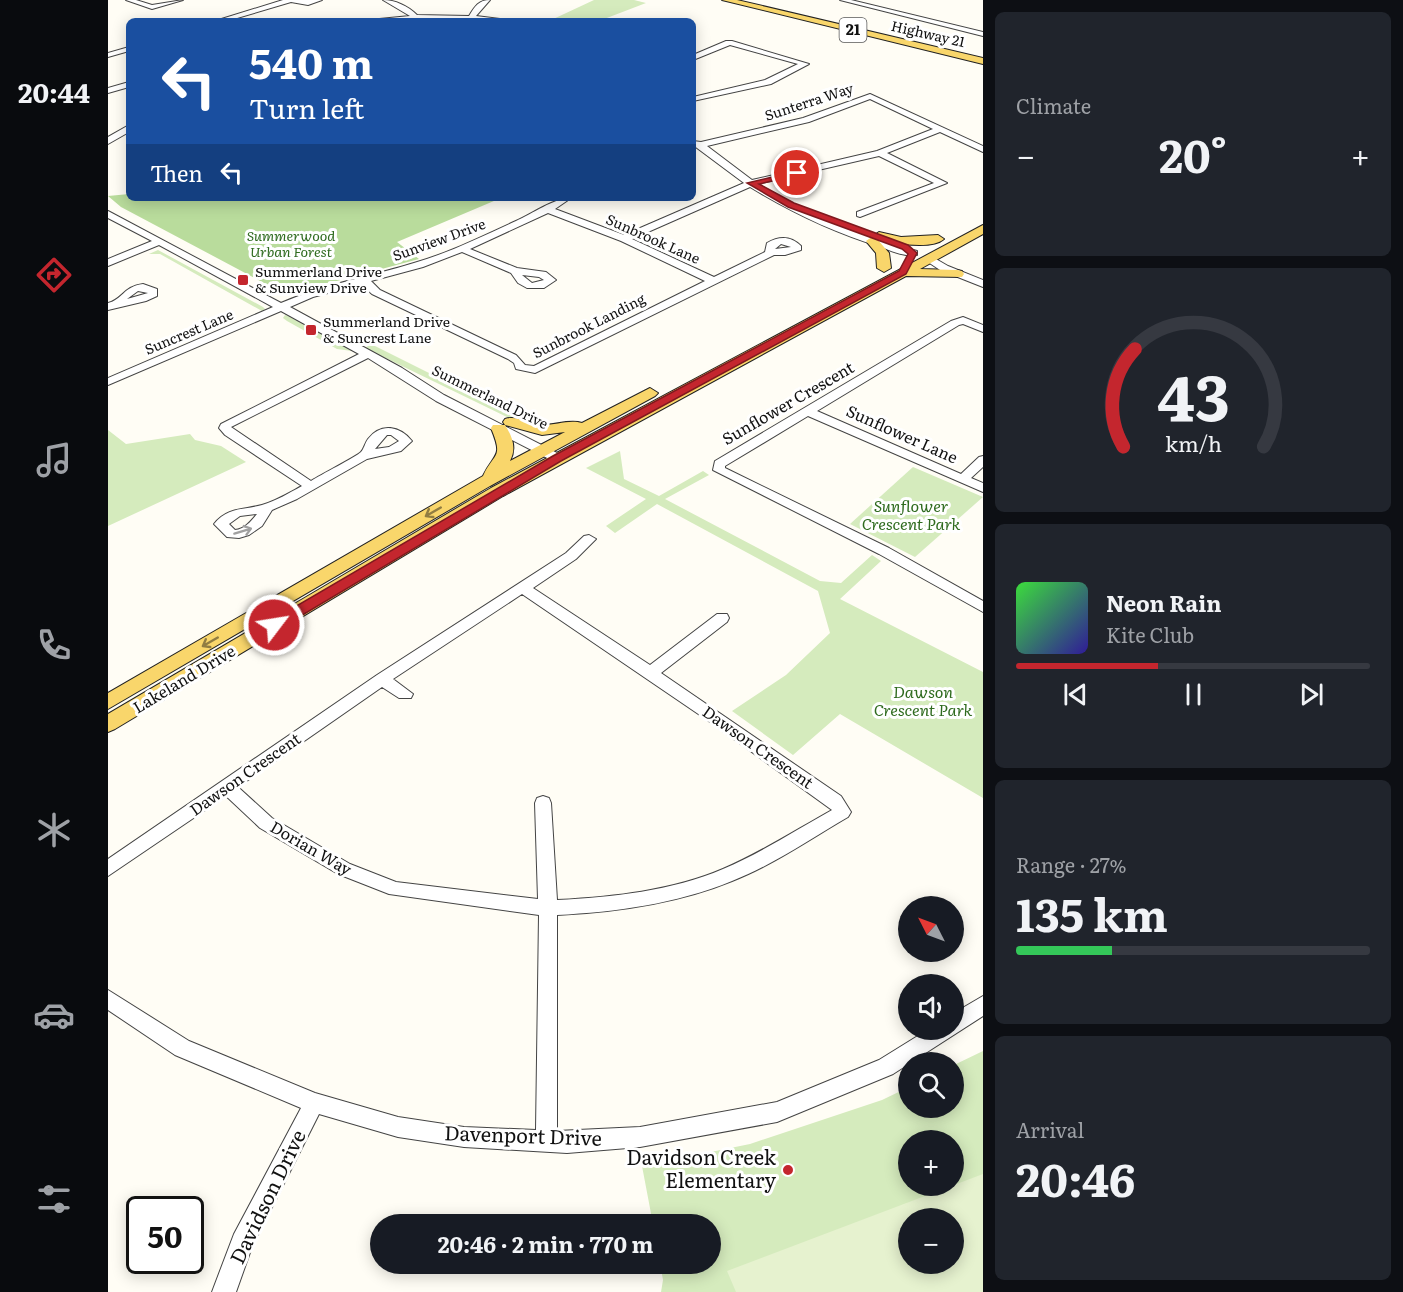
<!DOCTYPE html>
<html lang="en">
<head>
<meta charset="utf-8">
<style>
	:root { --surface:#171b24; --page:#20242c; --text:#f1f3f6; --muted:#9ea1a6; --line:#363941; --accent:#c4262e }
	body { margin:0; font-family:Literata,serif; background:var(--page); color:var(--text); height:100vh; display:flex; flex-direction:column; font-size:22px; white-space:nowrap }
	* { box-sizing:border-box; margin:0 }
	p { font-size:20px; color:var(--muted) }
	.icon { flex:none; width:33px; height:33px; fill:none; stroke:currentColor; stroke-width:2; stroke-linecap:round; stroke-linejoin:round }
	.map { position:relative; flex:1; overflow:hidden }
	.drawer { display:flex; flex-direction:column; gap:12px; padding:12px; background:#0d0f14; width:420px }
	.drawer>* { flex:none }
	.guide { position:absolute; left:18px; top:18px; width:570px; height:183px; border-radius:9px; box-shadow:0 3px 15px #0003; background:#1a4fa0; color:#fff; overflow:hidden }
	.needle { width:39px; rotate:312deg }
	.tools { position:absolute; left:790px; top:896px; display:grid; gap:12px }
	.tools a { display:grid; place-items:center; width:66px; height:66px; border-radius:50%; background:var(--surface); box-shadow:0 3px 15px #0003; font-size:30px }
	.speed { position:absolute; left:18px; top:1196px; display:flex; gap:12px; font-size:30px; font-weight:700; text-align:center }
	.speed>* { display:grid; place-content:center; width:78px; height:78px; border-radius:50%; background:var(--surface); box-shadow:0 3px 15px #0003; line-height:1 }
	.speed .limit { border:3px solid #111; border-radius:9px; background:#fff; color:#111 }
	.pin { position:absolute; display:grid; place-items:center; width:51px; height:51px; color:#fff; margin:-26px; border:3px solid #fff; border-radius:50%; box-shadow:0 2px 6px #0007 }
	.me { position:absolute; width:66px; margin:-33px; rotate:59deg; stroke-linejoin:round; filter:drop-shadow(0 0 4px #0008) }
	.turn { display:flex; align-items:center; gap:21px; height:126px; padding:0 24px; font-size:27px }
	.turn .icon { width:78px; height:78px; stroke-width:2.5 }
	.turn b { display:block; font-size:42px; line-height:51px }
	.then { display:flex; align-items:center; height:57px; padding:0 24px; background:#0003; gap:12px; font-size:22px }
	.big { font-size:45px; font-weight:700; line-height:1.1 }
	.drawer .tile { flex:1; display:flex; flex-direction:column; justify-content:center; gap:9px; min-width:0; padding:0 21px; border-radius:9px; background:var(--page) }
	.drawer .dial { align-items:center; gap:0 }
	.dial svg { height:156px; overflow:visible; fill:none; stroke:var(--line); stroke-width:7; stroke-linecap:round; text-anchor:middle }
	.dial text { fill:var(--text); stroke:none }
	.song { display:flex; align-items:center; gap:18px }
	.cover { width:72px; height:72px; border-radius:9px; background:linear-gradient(135deg,hsl(120 70% 55%),hsl(250 70% 35%)) }
	.played { height:6px; border-radius:3px; background:linear-gradient(90deg,var(--accent) 40%,var(--line) 40%) }
	.keys { display:flex; justify-content:space-around; direction:ltr }
	.heat { display:flex; justify-content:space-between; align-items:center; font-size:33px; direction:ltr }
	.charge { height:9px; border-radius:4px; background:linear-gradient(90deg,#34c759 27%,var(--line) 0) }
	.trip { position:absolute; left:262px; top:1214px; width:351px; height:60px; border-radius:30px; background:var(--surface); box-shadow:0 3px 15px #0003; font-weight:700; line-height:60px; text-align:center }
	main { display:flex; flex:1; min-height:0 }
	.menu { display:flex; flex-direction:column; width:108px; justify-content:space-around; align-items:center; background:#090b0e; color:var(--muted) }
	.menu .icon { width:42px; height:42px }
	.menu .on { color:var(--accent) }
	.menu b { font-size:27px; color:var(--text) }
	.map>svg:first-child { display:block }
	.green { fill:#d5ebbd; fill-rule:evenodd }
	.forest { fill:#b9dc9c }
	.pitch { fill:#e6f2cf; fill-rule:evenodd }
	.lines { fill:none; stroke-linecap:round; stroke-linejoin:round }
	.minor-casing { stroke:#444; stroke-width:2 }
	.major-casing { stroke:#222; stroke-width:2 }
	.minor { fill:#fff; fill-rule:evenodd }
	.major { fill:#f9d66b; fill-rule:evenodd }
	.oneway { stroke:#917d42 }
	.oneway2 { stroke:#a0a0a0 }
	.route { fill:#c4262e; stroke:#7f191e; stroke-width:1.5 }
	.poi-dot { fill:#c4262e; stroke:#fff; stroke-width:2 }
	.labels { text-anchor:middle; stroke-width:6; stroke-linejoin:round; paint-order:stroke }
	.far-street-label { font-size:14px; fill:#111; stroke:#fff }
	.far-park-label { font-size:14px; font-style:italic; fill:#2f6b1f; stroke:#fff }
	.far-poi-label { font-size:14px; fill:#111; stroke:#fff; text-anchor:start }
	.shield { fill:#fff; stroke:#585858; stroke-width:1.5 }
	.shield-label { font-size:15px; font-weight:bold; fill:#111 }
	.street-label { font-size:16px; fill:#111; stroke:#fff }
	.park-label { font-size:16px; font-style:italic; fill:#2f6b1f; stroke:#fff }
	.near-street-label { font-size:20px; fill:#111; stroke:#fff }
	.near-poi-label { font-size:20px; fill:#111; stroke:#fff; text-anchor:end }
</style>
</head>
<body>
<main>
<nav class="menu">
<b>20:44</b>
<svg class="icon on" aria-label="directions" viewBox="0 0 24 24"><path d="M12 3l9 9-9 9-9-9zM9 14v-3h6M13 9l2 2-2 2"/></svg>
<svg class="icon" aria-label="music" viewBox="0 0 24 24"><path d="M9 18V5l10-2v13"/><circle cx="6" cy="18" r="3"/><circle cx="16" cy="16" r="3"/></svg>
<svg class="icon" aria-label="phone" viewBox="0 0 24 24"><path d="M5 4h4l2 5-3 2q2 4 5 5l2-3 5 2v4C11 20 4 13 5 4z"/></svg>
<svg class="icon" aria-label="climate" viewBox="0 0 24 24"><path d="M12 3v18M4 7l16 10M4 17L20 7"/></svg>
<svg class="icon" aria-label="car" viewBox="0 0 24 24"><path d="M5 17H2v-5l4-1 3-4h7l3 4 3 1v5h-3M9 17h6M6 11h13"/><circle cx="7" cy="17" r="2"/><circle cx="17" cy="17" r="2"/></svg>
<svg class="icon" aria-label="filters" viewBox="0 0 24 24"><path d="M4 7h16M4 17h16"/><circle cx="9" cy="7" r="2"/><circle cx="15" cy="17" r="2"/></svg>
</nav>
<div class="map">
<svg width="875" height="1292" viewBox="0 0 875 1292">
	<rect width="100%" height="100%" fill="#fffdf5"/>
	<g class="green">
		<path d="M486 0H526L538 3 491 21H441Z"/>
		<path d="M50 250 155 307 157 309 154 311 52 254H41Z"/>
		<path d="M177 315 180 316 244 351 229 349 179 321 175 318Z"/>
		<path d="M263 344 415 420 441 425 442 427 405 420 257 348Z"/>
		<path d="M0 430 18 444 82 434 87 440 113 446 138 462 0 526Z"/>
		<path d="M512 451 516 479 551 496 595 471 601 475 557 499 712 581 733 583 764 555 773 561 732 599 875 672V798L732 714 685 755 624 711 678 675 722 633 710 591 549 504 507 533 498 526 538 499 478 468Z"/>
		<path d="M805 467 875 497 807 557 742 524Z"/>
		<path d="M875 1051V1292H553L555 1280 552 1263H603V1224H545L534 1166 642 1144 774 1100 801 1087V1107H846V1065ZM801 1140H846V1185H801ZM801 1218H846V1263H801Z"/>
	</g>
	<path class="forest" d="M21 194V198H393L289 242 311 259 210 286 173 292 13 207 0 196Z"/>
	<path class="pitch" d="M875 1174V1292H628L619 1271ZM801 1218H846V1263H801Z"/>
	<g class="lines">
		<g class="minor-casing">
			<g id="minor">
				<path d="M18 0H28L44 5 75 0 44 9Z"/>
				<path d="M175 0H214L200 5 183 2 119 21H107Z"/>
				<path d="M275 0C287 0 300 6 309 15L361 16C367 6 371 0 382 0L368 16 409 21 331 18 251 21 302 16Z"/>
				<path d="M732 0H743L875 32V36Z"/>
				<path d="M539 19 553 21H535Z"/>
				<path d="M618 41H624L701 64 663 84 585 101V97L657 80 690 64 622 45 585 60V55Z"/>
				<path d="M21 47V51L0 57V53Z"/>
				<path d="M21 82V87L0 93V88Z"/>
				<path d="M762 94 875 146V152L832 132 779 153 839 183 752 217 749 216V212L826 183 771 156 650 184C700 214 753 237 809 251V255C797 257 783 251 773 247 727 233 683 212 642 187L524 239 606 277 657 252 659 243C671 236 683 236 693 246V250L677 255H666L427 373 408 369 406 363 400 359 264 294 253 284 205 297 182 307 294 368 336 395 453 455 455 458 453 461H445L328 401 260 358 123 427 203 481C212 475 248 457 253 452 256 449 257 443 260 439 273 422 292 426 304 441L293 451 259 459 189 499 164 510 154 526 141 535 131 538 119 537 106 524C119 507 136 510 154 505 168 501 181 493 194 486L117 435 111 428 113 424 251 354 173 311 0 385V378L165 307 51 245 0 266V259L44 241 0 218V211L173 303C217 284 261 277 306 263 341 253 375 236 408 221 424 214 446 198 463 198L447 209 516 235 636 183 585 145V141L593 142 695 118ZM762 99 825 129 769 151 644 180 599 146 701 122ZM440 213 513 241 597 281 426 366 417 365 408 355 272 290 263 281 315 267 354 252 403 273 410 283 419 288H436L448 280 438 272 409 268 362 249ZM673 244 683 247 667 249ZM414 275 431 277 436 280 424 283ZM279 435H283L291 441 281 447 267 449ZM149 514C143 521 137 529 127 530L121 524 132 516Z"/>
				<path d="M21 125V132L0 144V137Z"/>
				<path d="M821 255 840 266 875 280V287L832 270 817 260 816 258Z"/>
				<path d="M35 284 49 289V296L38 301 0 310V303C14 300 16 286 35 284ZM30 291 40 293 19 299Z"/>
				<path d="M855 317 875 325V332L855 324 851 325 709 411 853 474 871 457 875 456V467L863 478 875 483V492L700 416 617 466V468L781 548 875 601V612L771 554 605 470 607 461 843 321Z"/>
				<path d="M481 535 488 539 468 559 425 588 542 665 609 614H619L621 618 619 622 553 673 733 796 743 812 740 817C702 839 665 865 624 881 568 904 508 912 449 915V1131L532 1127 669 1102 771 1060 821 1029H846V1013L875 996V1016L785 1074 669 1122 532 1147 459 1153 356 1147 290 1137 211 1114 144 1247 128 1292H104L126 1234 193 1108 67 1055 0 1010V990L81 1041 207 1093 290 1117 356 1127 428 1130 431 915 281 894 230 874 152 828 118 796 0 876V859L269 675 458 553 476 536ZM414 594 605 724 724 810C688 830 653 853 615 869 564 891 504 897 449 900L443 803 441 798 435 796 429 798 427 803 430 899 288 882 242 864 164 818 130 787 274 687 291 698H303L305 694 285 679Z"/>
			</g>
		</g>
		<g class="major-casing">
			<g id="major">
				<path d="M614 0H629L875 58V64Z"/>
				<path d="M875 225V234L812 269 849 270 854 271 856 274 854 277 798 276 395 496 7 729 0 732V714L383 488Z"/>
				<path d="M771 232 793 237 830 235 836 239C824 250 785 243 770 240L781 253 783 268 776 272 769 268 768 253 758 241Z"/>
				<path d="M542 388 550 393 547 396 382 486 0 709V693L375 476C386 452 396 459 383 428L385 425H397C404 436 409 448 402 461L457 432 434 435 397 425 395 422 397 419C410 415 423 425 435 425 448 425 462 419 474 423Z"/>
			</g>
		</g>
		<use href="#minor" class="minor"/>
		<use href="#major" class="major"/>
	</g>
	<defs><path id="oneway-shaft" d="M-6 0H5M1.5-3L5.5 0L1.5 3" fill="none" stroke-width="1.6" stroke-linecap="round" stroke-linejoin="round" transform="scale(1.5)"/></defs>
	<g class="oneway">
		<use href="#oneway-shaft" transform="translate(325 512) rotate(150)"/>
		<use href="#oneway-shaft" transform="translate(102 642) rotate(150)"/>
	</g>
	<use class="oneway2" href="#oneway-shaft" transform="translate(135 531) rotate(-17)"/>
	<path class="route" d="M689 171 693 173 692 175 651 184 686 203 800 245 809 253 798 274 453 461 171 629H161L159 625 161 622 445 456 791 271 800 254 794 249 680 207 639 183Z"/>
	<g class="poi-dot">
		<rect x="129" y="274" width="12" height="12" rx="3"/>
		<rect x="197" y="324" width="12" height="12" rx="3"/>
		<circle cx="680" cy="1170" r="6"/>
	</g>
	<g class="labels">
		<g class="far-street-label">
			<text transform="translate(820 34) rotate(13)" y="5">Highway 21</text>
			<text transform="translate(701 102) rotate(-18)" y="5">Sunterra Way</text>
			<text transform="translate(545 239) rotate(24)" y="5">Sunbrook Lane</text>
			<text transform="translate(331 240) rotate(-20)" y="5">Sunview Drive</text>
			<text transform="translate(481 326) rotate(-27)" y="5">Sunbrook Landing</text>
			<text transform="translate(81 332) rotate(-23)" y="5">Suncrest Lane</text>
			<text transform="translate(382 397) rotate(26)" y="5">Summerland Drive</text>
		</g>
		<g class="far-park-label">
			<text x="183" y="241">Summerwood<tspan x="183" dy="16">Urban Forest</tspan></text>
		</g>
		<g class="far-poi-label">
			<text x="147" y="277">Summerland Drive<tspan x="147" dy="16">&amp; Sunview Drive</tspan></text>
			<text x="215" y="327">Summerland Drive<tspan x="215" dy="16">&amp; Suncrest Lane</tspan></text>
		</g>
		<rect class="shield" x="731.5" y="18" width="27" height="24" rx="4.5"/>
		<g class="shield-label">
			<text x="745" y="35">21</text>
		</g>
		<g class="street-label">
			<text transform="translate(680 403) rotate(-30)" y="6">Sunflower Crescent</text>
			<text transform="translate(794 434) rotate(24)" y="6">Sunflower Lane</text>
			<text transform="translate(76 679) rotate(-31)" y="6">Lakeland Drive</text>
			<text transform="translate(650 747) rotate(35)" y="6">Dawson Crescent</text>
			<text transform="translate(137 774) rotate(-35)" y="6">Dawson Crescent</text>
			<text transform="translate(203 848) rotate(30)" y="6">Dorian Way</text>
		</g>
		<g class="park-label">
			<text x="803" y="512">Sunflower<tspan x="803" dy="18">Crescent Park</tspan></text>
			<text x="815" y="698">Dawson<tspan x="815" dy="18">Crescent Park</tspan></text>
		</g>
		<g class="near-street-label">
			<text transform="translate(415 1136) rotate(2)" y="7">Davenport Drive</text>
			<text transform="translate(160 1197) rotate(-64)" y="7">Davidson Drive</text>
		</g>
		<g class="near-poi-label">
			<text x="668" y="1165">Davidson Creek<tspan x="668" dy="23">Elementary</tspan></text>
		</g>
	</g>
</svg>
<div class="tools">
<a><svg class="needle" viewBox="-14 -14 28 28"><path d="M0-13l5 13h-10z" fill="#e53935"/><path d="M0 13l5-13h-10z" fill="#9ea1a6"/></svg></a>
<a><svg class="icon" aria-label="sound" viewBox="0 0 24 24"><path d="M4 9h4l5-4v14l-5-4H4zM17 9q2 3 0 6"/></svg></a>
<a><svg class="icon" aria-label="search" viewBox="0 0 24 24"><circle cx="10" cy="10" r="6"/><path d="M15 15l6 6"/></svg></a>
<a>+</a>
<a>−</a>
</div>
<div class="speed"><div class="limit">50</div></div>
<div class="pin" style="left:689px;top:173px;background:#d93025"><svg class="icon" aria-label="arrive" viewBox="0 0 24 24"><path d="M6 21V4h12l-3 4 3 4H6"/></svg></div>
<svg class="me" style="left:166px;top:625px" viewBox="-20 -20 40 40"><circle r="17" fill="#c4262e" stroke="#fff" stroke-width="3"/><path d="M0-11L8 9 0 5-8 9z" fill="#fff"/></svg>
<div class="trip">20:46 · 2 min · 770 m</div>
<div class="guide">
<div class="turn"><svg class="icon" aria-label="left" viewBox="0 0 24 24"><path d="M17 20v-9H6M10 6l-5 5 5 5"/></svg><div><b>540 m</b>Turn left</div></div>
<div class="then">Then<svg class="icon" aria-label="left" viewBox="0 0 24 24"><path d="M17 20v-9H6M10 6l-5 5 5 5"/></svg></div>
</div>
</div>
<section class="drawer">
<div class="tile"><p>Climate</p>
<div class="heat"><a>−</a><b class="big">20°</b><a>+</a></div>
</div>
<div class="tile dial"><svg viewBox="0 0 100 80">
<path d="M14 69A42 42 0 1 1 86 69"/>
<path d="M14 69A42 42 0 0 1 20 19" stroke="#c4262e"/>
<text x="50" y="56" font-size="32" font-weight="700">43</text>
<text x="50" y="72" font-size="11">km/h</text>
</svg></div>
<div class="tile">
<div class="song"><i class="cover"></i><div><b>Neon Rain</b><p>Kite Club</p></div></div>
<div class="played"></div>
<div class="keys"><svg class="icon" aria-label="previous" viewBox="0 0 24 24"><path d="M18 5L8 12l10 7zM5 5v14"/></svg><svg class="icon" aria-label="pause" viewBox="0 0 24 24"><path d="M8 5v14M16 5v14"/></svg><svg class="icon" aria-label="next" viewBox="0 0 24 24"><path d="M6 5l10 7-10 7zM19 5v14"/></svg></div>
</div>
<div class="tile"><p>Range · 27%</p><b class="big">135 km</b><div class="charge"></div></div>
<div class="tile"><p>Arrival</p><b class="big">20:46</b></div>
</section>
</main>
</body>
</html>
